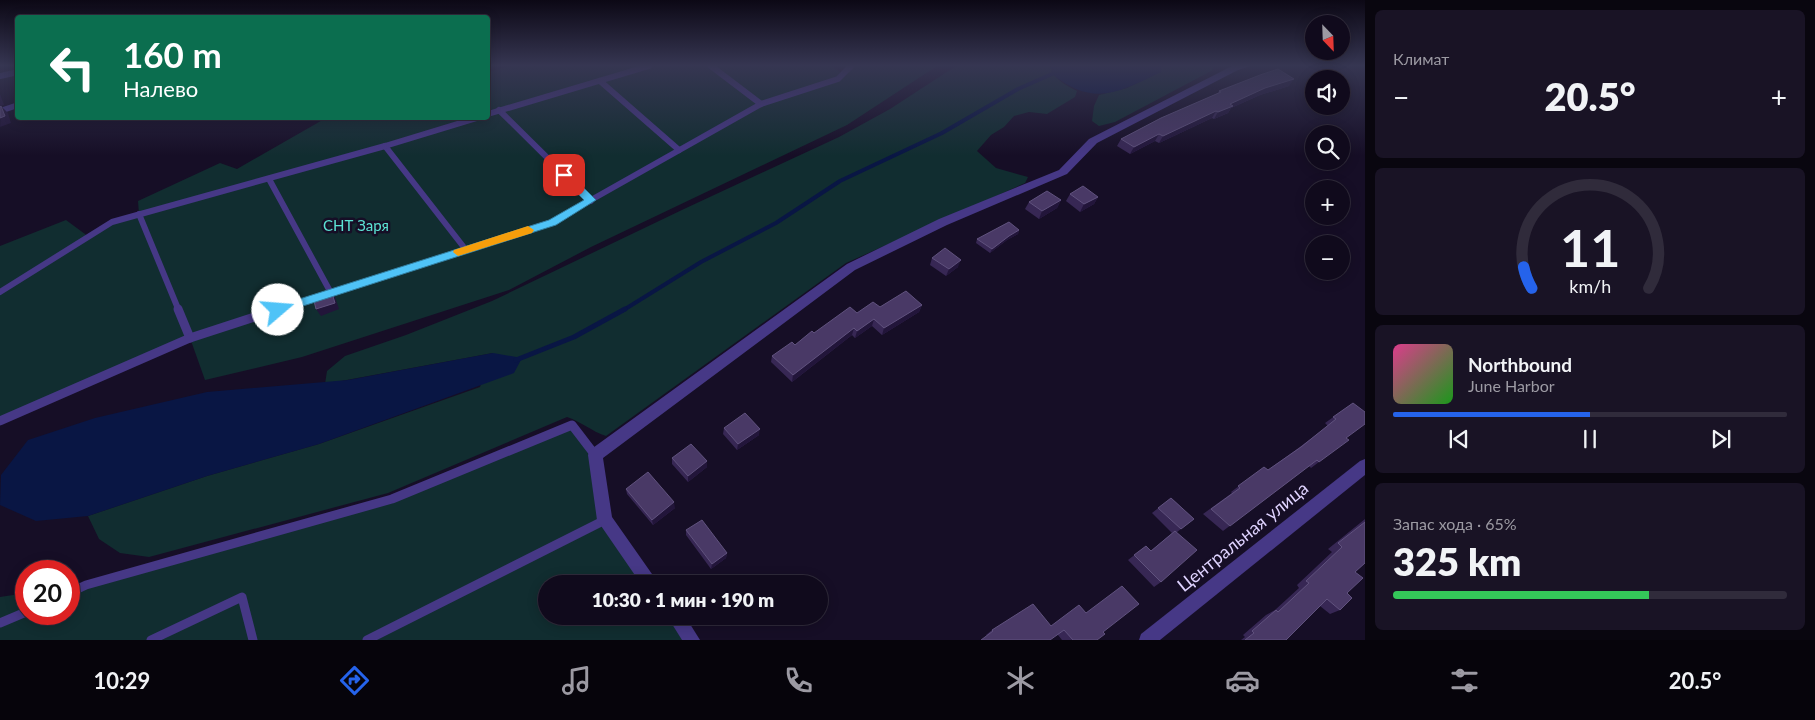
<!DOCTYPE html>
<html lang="ru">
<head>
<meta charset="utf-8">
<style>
	:root { --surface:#100a1c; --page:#191325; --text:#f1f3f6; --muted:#9c9aa3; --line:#302b3b; --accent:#2563eb }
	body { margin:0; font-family:Lato,sans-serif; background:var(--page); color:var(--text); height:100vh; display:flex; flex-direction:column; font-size:19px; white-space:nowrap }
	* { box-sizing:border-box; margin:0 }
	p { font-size:16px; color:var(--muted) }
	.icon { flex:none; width:28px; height:28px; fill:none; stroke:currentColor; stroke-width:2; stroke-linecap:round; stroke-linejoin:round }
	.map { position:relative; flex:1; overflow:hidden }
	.sheet { display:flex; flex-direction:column; gap:10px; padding:10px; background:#09060f; width:450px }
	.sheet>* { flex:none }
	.banner { position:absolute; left:15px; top:15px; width:475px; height:105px; border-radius:5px; box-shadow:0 2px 12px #0003,0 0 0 1px var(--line); background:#0b6e4f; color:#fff; overflow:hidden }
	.needle { width:32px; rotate:157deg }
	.tools { position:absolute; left:1305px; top:15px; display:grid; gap:10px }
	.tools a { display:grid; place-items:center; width:45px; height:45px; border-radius:50%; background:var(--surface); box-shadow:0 2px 12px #0003,0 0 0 1px var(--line); font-size:25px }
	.speed { position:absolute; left:15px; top:560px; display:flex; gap:10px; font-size:25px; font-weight:700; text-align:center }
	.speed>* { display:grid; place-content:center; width:65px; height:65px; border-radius:50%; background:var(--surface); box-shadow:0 2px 12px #0003,0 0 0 1px var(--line); line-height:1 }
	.speed .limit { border:8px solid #d22; background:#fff; color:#111 }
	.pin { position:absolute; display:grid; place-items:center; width:42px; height:42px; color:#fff; margin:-21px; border-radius:10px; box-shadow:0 2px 8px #0006 }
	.me { position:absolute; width:55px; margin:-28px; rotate:72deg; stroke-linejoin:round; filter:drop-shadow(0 0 4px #0008) }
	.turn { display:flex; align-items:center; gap:18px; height:105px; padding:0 25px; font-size:22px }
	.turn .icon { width:65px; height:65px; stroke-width:2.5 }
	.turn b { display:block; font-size:35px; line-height:42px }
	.big { font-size:38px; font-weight:800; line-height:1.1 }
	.sheet .tile { flex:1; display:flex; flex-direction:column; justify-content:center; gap:8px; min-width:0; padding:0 18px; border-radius:8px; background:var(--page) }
	.sheet .dial { align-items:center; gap:0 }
	.dial svg { height:130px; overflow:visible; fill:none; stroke:var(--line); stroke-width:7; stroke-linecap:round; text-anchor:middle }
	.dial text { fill:var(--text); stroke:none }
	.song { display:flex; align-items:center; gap:15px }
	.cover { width:60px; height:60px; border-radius:8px; background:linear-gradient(135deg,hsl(330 70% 55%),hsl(120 70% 35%)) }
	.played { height:5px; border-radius:2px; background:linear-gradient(90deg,var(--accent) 50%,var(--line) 50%) }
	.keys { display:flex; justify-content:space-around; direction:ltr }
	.heat { display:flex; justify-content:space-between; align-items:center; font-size:28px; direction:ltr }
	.charge { height:8px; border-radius:4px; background:linear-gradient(90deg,#34c759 65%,var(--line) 0) }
	.trip { position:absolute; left:538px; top:575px; width:290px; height:50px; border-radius:25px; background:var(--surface); box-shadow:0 2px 12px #0003,0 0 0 1px var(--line); font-weight:800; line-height:50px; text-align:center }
	.menu { display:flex; height:80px; justify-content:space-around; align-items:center; background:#06040b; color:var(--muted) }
	.menu .icon { width:35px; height:35px }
	.menu .active { color:var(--accent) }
	.menu b { font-size:22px; color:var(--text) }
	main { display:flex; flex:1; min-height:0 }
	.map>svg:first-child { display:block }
	.green { fill:#112d30 }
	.water { fill:#091644 }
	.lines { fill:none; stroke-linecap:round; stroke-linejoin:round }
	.stream-far1 { stroke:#091644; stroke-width:4 }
	.stream { stroke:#091644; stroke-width:5 }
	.service-far1 { stroke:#463886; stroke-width:6 }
	.service { stroke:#463886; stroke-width:9 }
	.minor { fill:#463886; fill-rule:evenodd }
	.tertiary { fill:#463886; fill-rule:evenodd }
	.wall { fill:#372754 }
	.shaded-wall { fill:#22153a }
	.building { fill:#493966; stroke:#60527e }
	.route { fill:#4fc3f7; stroke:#337fa1 }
	.slow { fill:#f59e0b }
	.labels { text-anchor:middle; stroke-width:5; stroke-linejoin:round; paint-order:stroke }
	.park-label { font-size:15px; fill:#5ce2d4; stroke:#160e26 }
	.near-street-label { font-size:18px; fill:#dfd3ff; stroke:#160e26 }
</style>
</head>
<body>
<main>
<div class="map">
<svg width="1365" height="640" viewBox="0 0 1365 640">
	<rect width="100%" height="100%" fill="#160e26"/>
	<g class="green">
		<path d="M510 66H832L843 74 851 66H937L847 125 591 247 509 290 302 357 205 380 190 338 0 421V246L66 220 89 237 112 222 139 214 138 201 220 163 237 169 326 118H488V72Z"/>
		<path d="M956 66H1050C1053 79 1066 85 1077 91L1075 97 1047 114 1029 112 1014 116 1004 127 991 135 977 151 996 168 1028 177 1025 183 846 263 606 436C591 431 582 422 567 417L388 493 149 557 120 553 99 539 88 516 207 476 319 444 480 387 493 353 325 384 327 371 345 356 406 335 492 301 684 209 839 137 890 109Z"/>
		<path d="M1161 66H1212L1213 70 1115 122 1099 126 1092 121 1094 106 1099 95 1127 88 1160 72Z"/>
		<path d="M572 425 595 455 605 520 651 584H546V616H675L692 640H0V597L26 593V614H69V587L86 585 392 499Z"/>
	</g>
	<g class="water">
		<path d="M1050 66H1161V72C1118 93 1093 107 1052 74Z"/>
		<path d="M493 353 522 358 514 373 319 444 207 476 88 516 36 521 0 505 1 475 28 440 95 418 207 392 348 380Z"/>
	</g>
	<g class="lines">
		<path class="stream-far1" d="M622 311 701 262 776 223 840 181 942 133 1018 89 1052 74"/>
		<path class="stream" d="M516 360 574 337 625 309"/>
		<g class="service-far1">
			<path d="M711 66 761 104"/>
			<path d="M0 76 18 72"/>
			<path d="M600 81 679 150"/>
			<path d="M499 110 591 201"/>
			<path d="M488 114 649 66"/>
			<path d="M385 146 466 250"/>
			<path d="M269 179 331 293"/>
			<path d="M139 214 179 311"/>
			<path d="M0 292 112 222 385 146 477 118"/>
			<path d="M275 311 552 222 761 104 838 79 851 66"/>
		</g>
		<g class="service">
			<path d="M178 309 190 338"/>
			<path d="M0 421 190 338 279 309"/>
			<path d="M69 593 86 585 392 499 572 425 595 455"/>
			<path d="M0 623 26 612"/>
			<path d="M151 640 242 597 253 640"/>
			<path d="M367 640 605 520"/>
		</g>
		<g class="minor">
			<path d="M1232 66H1250L1238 70 1097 143 1067 174 947 225 855 270 603 458 612 517 659 584H641L597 520 588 455 590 450 847 264 939 219 1059 170 1089 139Z"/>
			<path d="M1365 459V475L1160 640H1139L1141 634 1360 461Z"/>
			<path d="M667 616H685L700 640H682Z"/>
		</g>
		<path class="tertiary" d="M18 102V108L0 114V108Z"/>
	</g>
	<g class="wall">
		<path d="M1289 86 1260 95 1231 108 1228 113 1214 119 1212 118 1159 143 1155 141 1130 154 1117 146 1121 139 1218 93 1219 91Z"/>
		<path d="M1070 194 1098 197 1094 204 1080 212 1066 201Z"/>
		<path d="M1061 200 1057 208 1039 219 1025 209 1029 202Z"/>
		<path d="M1019 230 1018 234 1007 240 990 253 976 243 977 239Z"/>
		<path d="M932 258 958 267 946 276 930 265Z"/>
		<path d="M922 305 919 312 882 335 872 326 855 338 852 335 792 382 771 362 772 356 795 345 814 333 857 313 880 307Z"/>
		<path d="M1353 403 1346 438 1319 462 1311 468 1309 466 1223 531 1203 514 1232 493 1231 492 1264 467 1268 470 1293 452 1328 426 1325 423Z"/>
		<path d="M724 428 759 435 737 450 723 434Z"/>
		<path d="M672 458 707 461V467L688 482 672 464Z"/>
		<path d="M626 489 675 508 653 525 627 494Z"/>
		<path d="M1171 498 1194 519 1177 532 1161 582 1154 587 1128 560 1146 546 1151 551 1172 533 1152 513Z"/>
		<path d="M1365 519V563L1355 572 1340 610 1330 614 1320 606 1286 640H1241L1245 637 1243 635 1266 615 1275 610 1299 588 1297 585 1332 552 1328 549Z"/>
		<path d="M686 530 727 553 726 558 711 569 686 535Z"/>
		<path d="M1051 626 1103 632 1097 640H1062L1058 635 987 636 986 635 992 630Z"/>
	</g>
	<g class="shaded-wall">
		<path d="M1294 79 1289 86 1260 95 1231 108 1228 113 1214 119 1218 112 1230 104 1265 88Z"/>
		<path d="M0 94 4 105 0 106Z"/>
		<path d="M1 106 8 113 11 123 0 127Z"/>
		<path d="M1216 111 1212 118 1159 143 1163 136Z"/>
		<path d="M1159 134 1155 141 1130 154 1134 147Z"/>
		<path d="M1098 197 1094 204 1080 212 1084 204Z"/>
		<path d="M1061 200 1057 208 1039 219 1042 211Z"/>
		<path d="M1019 230 1018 234 1007 240 990 253 992 249 1009 236Z"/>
		<path d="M961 260 958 267 946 276 949 269Z"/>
		<path d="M331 290 335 297 339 309 321 316 316 309Z"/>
		<path d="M922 305 919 312 882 335 884 328Z"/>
		<path d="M874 319 872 326 855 338 857 331Z"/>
		<path d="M854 328 852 335 792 382 793 375Z"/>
		<path d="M760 429 759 435 737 450 738 444Z"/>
		<path d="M707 461V467L688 482V476Z"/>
		<path d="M674 502 675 508 653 525 652 520Z"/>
		<path d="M727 553 726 558 711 569 712 564Z"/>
	</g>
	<g class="building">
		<path d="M1278 69 1294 79 1265 88 1230 104 1233 106 1218 112 1216 111 1163 136 1159 134 1134 147 1121 139 1161 118 1221 92 1219 91 1260 75Z"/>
		<path d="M1 106 5 116 0 118V107Z"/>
		<path d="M1083 186 1098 197 1084 204 1070 194Z"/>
		<path d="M1047 191 1061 200 1042 211 1029 202Z"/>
		<path d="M1009 222 1019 230 1009 236 992 249 977 239Z"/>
		<path d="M945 248 961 260 949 269 932 258Z"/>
		<path d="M331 290 335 303 316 309 313 297Z"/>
		<path d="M906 291 922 305 884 328 874 319 857 331 854 328 793 375 772 356 792 342 795 345 812 331 814 333 850 307 857 313 873 302 880 307Z"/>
		<path d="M1353 403 1365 412V424L1346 438 1349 440 1319 462 1317 460 1230 526 1211 509 1240 488 1238 486 1264 467 1268 470 1301 447 1336 419 1333 417Z"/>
		<path d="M745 413 760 429 738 444 724 428Z"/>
		<path d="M691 444 707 461 688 476 672 458Z"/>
		<path d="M648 472 674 502 652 520 626 489Z"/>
		<path d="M1171 498 1194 519 1181 529 1158 508Z"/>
		<path d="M702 520 727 553 712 564 686 530Z"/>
		<path d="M1365 522V563L1355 572 1363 578 1347 593 1352 598 1340 610 1327 599 1286 640H1245L1254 633 1252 631 1276 610 1278 612 1309 583 1306 581 1342 547 1338 543Z"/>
		<path d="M1175 531 1197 550 1161 582 1134 555 1146 546 1151 551Z"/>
		<path d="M1122 586 1139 604 1103 632 1105 634 1097 640H1073L1064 630 1050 640H981L993 631 992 630 1033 604 1051 626 1079 605 1086 613Z"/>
	</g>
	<linearGradient id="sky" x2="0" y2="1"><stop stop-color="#0c0815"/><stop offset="0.42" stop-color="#363652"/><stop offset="1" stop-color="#363652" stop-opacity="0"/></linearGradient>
	<rect width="1365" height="156" fill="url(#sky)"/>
	<path class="route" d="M561 172H568L596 200 556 225 278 314 272 310 274 307 549 220 584 200 561 177Z"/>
	<path class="slow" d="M528 226 534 230 532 233 458 256 453 252 454 250Z"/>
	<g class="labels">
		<g class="park-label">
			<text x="356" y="231">СНТ Заря</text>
		</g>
		<g class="near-street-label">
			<text transform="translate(1243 537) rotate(-39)" y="6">Центральная улица</text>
		</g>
	</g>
</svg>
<div class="tools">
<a><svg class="needle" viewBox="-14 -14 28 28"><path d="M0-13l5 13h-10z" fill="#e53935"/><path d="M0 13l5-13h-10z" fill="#9c9aa3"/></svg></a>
<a><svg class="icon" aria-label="sound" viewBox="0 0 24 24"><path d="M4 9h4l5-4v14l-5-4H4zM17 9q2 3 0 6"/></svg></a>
<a><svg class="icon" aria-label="search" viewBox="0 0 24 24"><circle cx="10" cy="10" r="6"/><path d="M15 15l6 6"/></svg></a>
<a>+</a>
<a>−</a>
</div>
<div class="speed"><div class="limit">20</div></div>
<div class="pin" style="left:564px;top:175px;background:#d93025"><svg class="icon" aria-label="arrive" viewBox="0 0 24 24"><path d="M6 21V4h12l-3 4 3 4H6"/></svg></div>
<svg class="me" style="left:278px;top:310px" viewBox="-20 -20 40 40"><circle r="19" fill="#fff"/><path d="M0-13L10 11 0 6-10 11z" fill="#4fc3f7"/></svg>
<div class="trip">10:30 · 1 мин · 190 m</div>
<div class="banner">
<div class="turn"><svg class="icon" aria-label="left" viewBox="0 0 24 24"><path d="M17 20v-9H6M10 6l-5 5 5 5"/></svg><div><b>160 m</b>Налево</div></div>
</div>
</div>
<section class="sheet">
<div class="tile"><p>Климат</p>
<div class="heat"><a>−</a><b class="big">20.5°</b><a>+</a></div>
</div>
<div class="tile dial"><svg viewBox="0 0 100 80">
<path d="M14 69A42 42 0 1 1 86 69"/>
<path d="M14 69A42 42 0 0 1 9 56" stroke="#2563eb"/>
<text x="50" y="56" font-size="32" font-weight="700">11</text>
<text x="50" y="72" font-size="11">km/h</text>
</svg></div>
<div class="tile">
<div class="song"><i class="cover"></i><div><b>Northbound</b><p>June Harbor</p></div></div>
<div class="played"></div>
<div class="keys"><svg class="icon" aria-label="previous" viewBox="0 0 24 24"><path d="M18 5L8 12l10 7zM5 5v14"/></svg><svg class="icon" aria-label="pause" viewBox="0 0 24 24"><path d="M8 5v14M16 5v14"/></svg><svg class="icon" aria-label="next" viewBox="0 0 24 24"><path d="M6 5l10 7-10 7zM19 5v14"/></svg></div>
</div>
<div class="tile"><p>Запас хода · 65%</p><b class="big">325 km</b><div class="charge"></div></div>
</section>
</main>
<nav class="menu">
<b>10:29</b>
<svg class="icon active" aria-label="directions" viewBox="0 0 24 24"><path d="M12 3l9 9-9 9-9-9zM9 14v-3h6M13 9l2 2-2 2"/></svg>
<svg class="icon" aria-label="music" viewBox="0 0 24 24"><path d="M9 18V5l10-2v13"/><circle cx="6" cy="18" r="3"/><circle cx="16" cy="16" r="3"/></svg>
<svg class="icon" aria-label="phone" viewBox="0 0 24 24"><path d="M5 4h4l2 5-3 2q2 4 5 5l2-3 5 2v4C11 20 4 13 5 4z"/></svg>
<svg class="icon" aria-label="climate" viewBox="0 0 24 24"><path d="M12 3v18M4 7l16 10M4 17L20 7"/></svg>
<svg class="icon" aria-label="car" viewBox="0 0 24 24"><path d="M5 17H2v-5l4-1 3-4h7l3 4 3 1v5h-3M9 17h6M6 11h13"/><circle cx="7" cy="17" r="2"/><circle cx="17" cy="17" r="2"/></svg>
<svg class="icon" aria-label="filters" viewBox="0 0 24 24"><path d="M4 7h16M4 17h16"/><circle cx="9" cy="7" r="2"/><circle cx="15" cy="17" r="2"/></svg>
<b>20.5°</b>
</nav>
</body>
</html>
